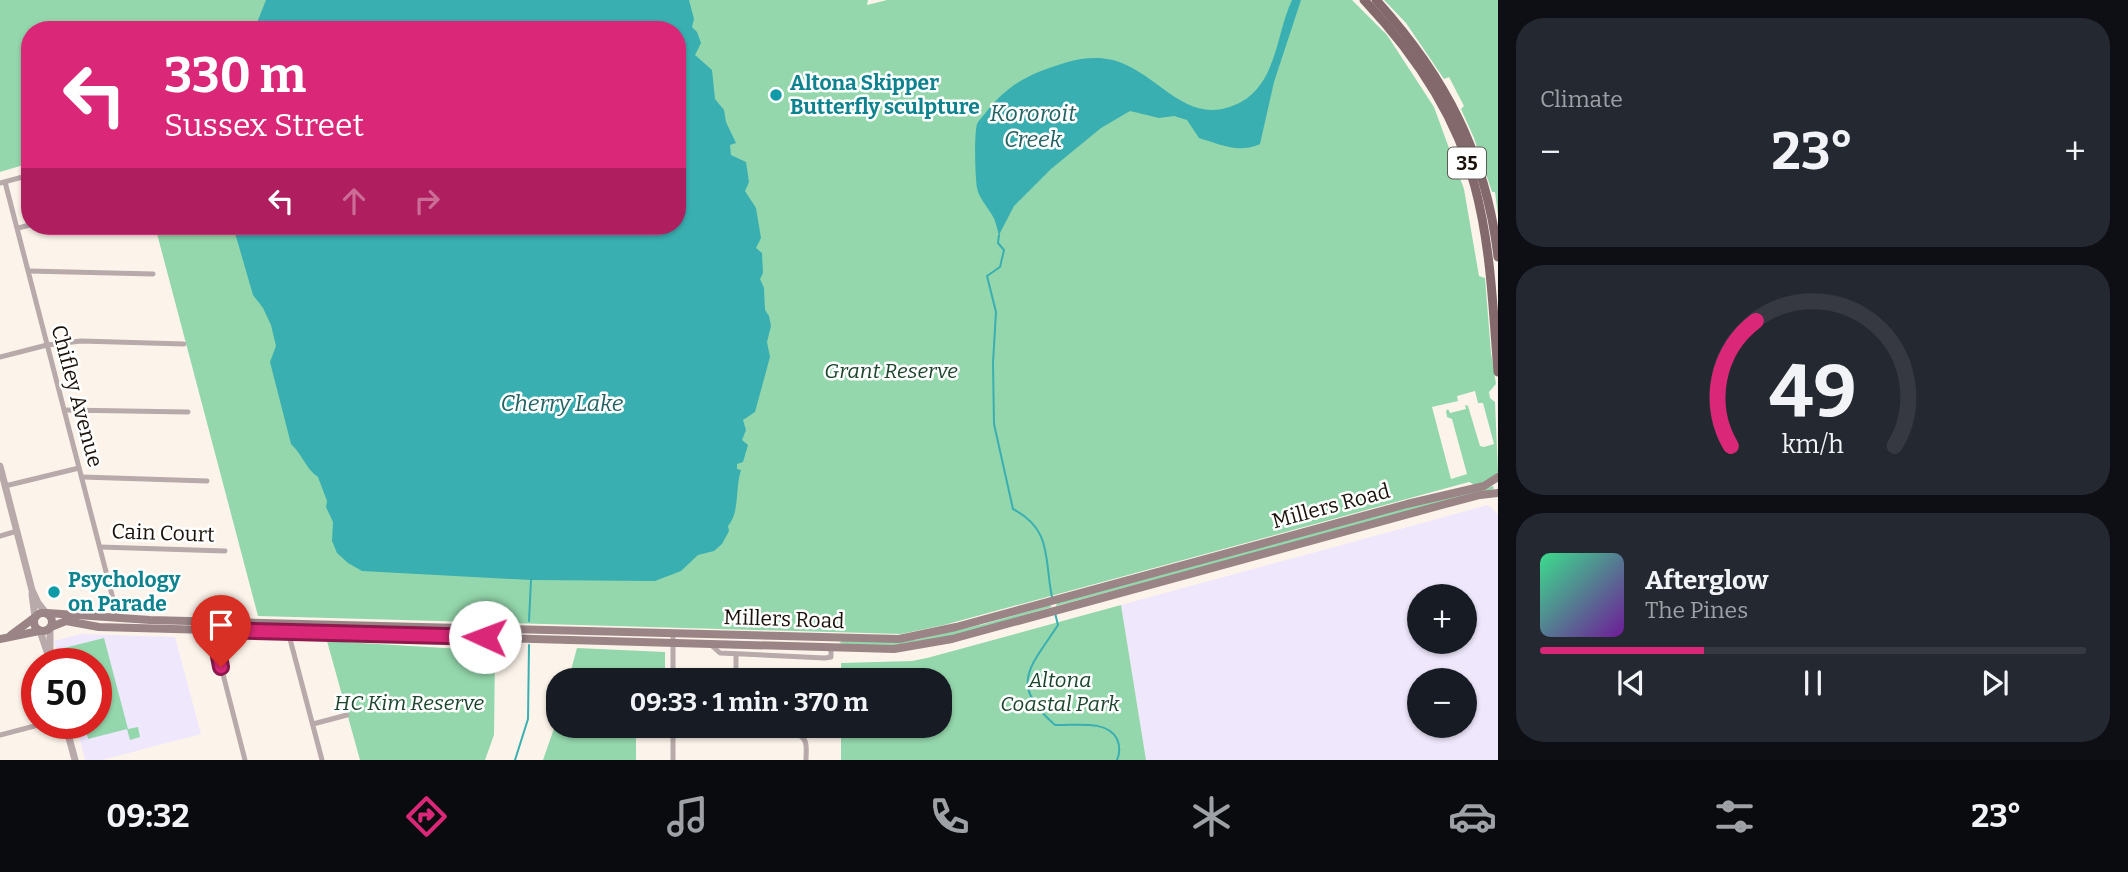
<!DOCTYPE html>
<html lang="en">
<head>
<meta charset="utf-8">
<style>
	:root { --surface:#171b24; --page:#242831; --text:#f1f3f6; --muted:#9ea1a6; --line:#363941; --accent:#db2777 }
	body { margin:0; font-family:Bitter,serif; background:var(--page); color:var(--text); height:100vh; display:flex; flex-direction:column; font-size:26px; white-space:nowrap }
	* { box-sizing:border-box; margin:0 }
	p { font-size:23px; color:var(--muted) }
	.icon { flex:none; width:38px; height:38px; fill:none; stroke:currentColor; stroke-width:2; stroke-linecap:round; stroke-linejoin:round }
	.map { position:relative; flex:1; overflow:hidden }
	.side { display:flex; flex-direction:column; gap:18px; padding:18px; background:#0d0f14; width:630px }
	.side>* { flex:none }
	.banner { position:absolute; left:21px; top:21px; width:665px; height:214px; border-radius:28px; box-shadow:0 2px 5px #0004; background:#db2777; color:#fff; overflow:hidden }
	.buttons { position:absolute; left:1407px; top:584px; display:grid; gap:14px }
	.buttons a { display:grid; place-items:center; width:70px; height:70px; border-radius:50%; background:var(--surface); box-shadow:0 2px 5px #0004; font-size:35px }
	.speed { position:absolute; left:21px; top:648px; display:flex; gap:14px; font-size:35px; font-weight:700; text-align:center }
	.speed>* { display:grid; place-content:center; width:91px; height:91px; border-radius:50%; background:var(--surface); box-shadow:0 2px 5px #0004; line-height:1 }
	.speed .limit { border:10px solid #d22; background:#fff; color:#111 }
	.pin { position:absolute; display:grid; place-items:center; width:60px; height:60px; color:#fff; margin:-72px -30px; border-radius:50% 50% 50% 0; rotate:-45deg; box-shadow:0 0 7px #0007 }
	.pin .icon { rotate:45deg }
	.me { position:absolute; width:77px; margin:-38px; rotate:272deg; stroke-linejoin:round; filter:drop-shadow(0 0 5px #0008) }
	.turn { display:flex; align-items:center; gap:24px; height:147px; padding:0 28px; font-size:32px }
	.turn .icon { width:91px; height:91px; stroke-width:2.5 }
	.turn b { display:block; font-size:49px; line-height:60px }
	.lanes { display:flex; align-items:center; height:66px; padding:0 28px; background:#0003; justify-content:center; gap:35px; direction:ltr }
	.lanes .off { opacity:.35 }
	.big { font-size:52px; font-weight:700; line-height:1.1 }
	.side .card { flex:1; display:flex; flex-direction:column; justify-content:center; gap:10px; min-width:0; padding:0 24px; border-radius:28px; background:var(--page) }
	.side .dial { align-items:center; gap:0 }
	.dial svg { height:182px; overflow:visible; fill:none; stroke:var(--line); stroke-width:7; stroke-linecap:round; text-anchor:middle }
	.dial text { fill:var(--text); stroke:none }
	.song { display:flex; align-items:center; gap:21px }
	.cover { width:84px; height:84px; border-radius:10px; background:linear-gradient(135deg,hsl(150 70% 55%),hsl(280 70% 35%)) }
	.played { height:7px; border-radius:4px; background:linear-gradient(90deg,var(--accent) 30%,var(--line) 30%) }
	.keys { display:flex; justify-content:space-around; direction:ltr }
	.heat { display:flex; justify-content:space-between; align-items:center; font-size:38px; direction:ltr }
	.trip { position:absolute; left:546px; top:668px; width:406px; height:70px; border-radius:28px; background:var(--surface); box-shadow:0 2px 5px #0004; font-weight:700; line-height:70px; text-align:center }
	.tabs { display:flex; height:112px; justify-content:space-around; align-items:center; background:#090b0e; color:var(--muted) }
	.tabs .icon { width:49px; height:49px }
	.tabs .selected { color:var(--accent) }
	.tabs b { font-size:32px; color:var(--text) }
	main { display:flex; flex:1; min-height:0 }
	.map>svg:first-child { display:block }
	.industrial { fill:#efe7fc; fill-rule:evenodd }
	.green { fill:#94d7ac; fill-rule:evenodd }
	.water { fill:#3aafb1 }
	.lines { fill:none; stroke-linecap:round; stroke-linejoin:round }
	.stream { stroke:#3aafb1; stroke-width:2 }
	.minor { stroke:#b8a9aa; stroke-width:5 }
	.tertiary { stroke:#b8a9aa; stroke-width:7 }
	.secondary { stroke:#9a8486; stroke-width:8 }
	.primary { stroke:#84696c; stroke-width:9 }
	.route-casing { stroke:#8e194d; stroke-width:18 }
	.route { stroke:#db2777; stroke-width:12 }
	.culture-dot { fill:#0f9aa8; stroke:#fff; stroke-width:2.5 }
	.labels { text-anchor:middle; stroke-width:5; stroke-linejoin:round; paint-order:stroke }
	.shield { fill:#fff; stroke:#5f5954; stroke-width:2 }
	.shield-label { font-size:19px; font-weight:bold; fill:#1a120a }
	.culture-label { font-size:21px; font-weight:bold; fill:#0d838f; stroke:#fff; text-anchor:start }
	.park-label { font-size:21px; font-style:italic; fill:#1c452d; stroke:#fff }
	.street-label { font-size:21px; fill:#1a120a; stroke:#fff }
	.water-label { font-size:23px; font-style:italic; fill:#246364; stroke:#fff }
</style>
</head>
<body>
<main>
<div class="map">
<svg width="1498" height="760" viewBox="0 0 1498 760">
	<rect width="100%" height="100%" fill="#fcf4ea"/>
	<g class="industrial">
		<path d="M1488 505 1498 514V760H1146L1121 605ZM1419 597H1465V642H1419ZM1419 681H1465V726H1419Z"/>
		<path d="M81 634 175 637 201 734 102 760H85L76 723H96V663H60L54 641Z"/>
	</g>
	<g class="green">
		<path d="M0 0H868L867 5 887 0H1352L1387 35 1434 107 1464 189 1479 276 1485 278 1491 353 1496 384 1489 392 1490 398 1495 402 1498 472 1489 481 1475 485 1469 482 944 625 901 634 258 616 155 226H677V30H30V163L0 172ZM1475 391 1478 403H1483L1494 444 1484 447 1480 446 1468 406 1465 405 1466 409 1450 413 1448 409 1446 411 1447 417 1452 419 1467 474 1451 479 1432 407 1458 401 1457 396Z"/>
		<path d="M1384 0H1498V215L1495 192H1492L1474 138 1461 109 1464 106 1449 77 1444 79 1406 23Z"/>
		<path d="M1493 486 1494 489 1056 606 1057 602 1429 501Z"/>
		<path d="M1050 605 1052 607C984 626 911 657 839 643L842 641 915 640 984 624Z"/>
		<path d="M1121 605 1146 760H841V726H940V681H841V663L912 661 927 658Z"/>
		<path d="M104 638 128 729 138 727 140 737 130 740 127 729 88 739 84 723H96V663H68L64 648Z"/>
		<path d="M327 641 495 651 494 735 485 760H360Z"/>
		<path d="M577 648 665 652V673H636V681H568Z"/>
		<path d="M558 717V726H636V760H543Z"/>
	</g>
	<g class="water">
		<path d="M266 0H689L694 19 692 27 697 32 701 43 695 55 712 70 715 99 724 110 726 122 736 143 730 145 731 155 746 162 749 182 745 191 756 208 761 238 756 248 762 253 763 273 760 279 764 288 765 310 769 316 771 326 767 342 770 357 755 412 743 420 746 430 742 440 748 445 743 462 737 464V469L741 470C735 488 740 512 728 526L729 531 722 544 714 551 698 555 681 571 655 581 531 580 362 571 348 563 337 553 332 541 333 522 326 507 327 501 318 477C306 469 302 454 291 444L270 362 276 346 271 325 263 308 253 295 233 226H677V30H254Z"/>
		<path d="M1292 0H1301L1274 82 1260 144C1239 154 1219 144 1199 138L1187 120 1174 116 1159 118 1130 111 1101 128 1051 169 1014 206 999 235C997 229 996 221 992 215 987 206 979 198 977 188 975 175 974 135 977 124 979 120 984 115 987 111 1002 92 1018 80 1041 71 1065 62 1087 54 1113 60 1159 72 1187 131 1241 102 1277 82 1276 34 1292 0Z"/>
	</g>
	<g class="lines">
		<g class="stream">
			<path d="M999 235 998 243 1004 250 1000 267 987 276 996 312 993 363 994 424 1013 509C1053 530 1044 559 1052 597"/>
			<path d="M1055 613 1058 625C1030 668 1008 684 1055 725 1074 726 1107 719 1117 739 1120 746 1120 753 1117 760"/>
			<path d="M529 621 531 580"/>
			<path d="M515 760 528 719 529 645"/>
		</g>
		<g class="minor">
			<path d="M5 182 118 618"/>
			<path d="M0 183 30 175"/>
			<path d="M18 228 30 225"/>
			<path d="M29 271 153 274"/>
			<path d="M0 357 47 345 81 341 184 344"/>
			<path d="M65 410 188 412"/>
			<path d="M82 477 207 481"/>
			<path d="M5 486 79 468"/>
			<path d="M0 536 17 531"/>
			<path d="M100 547 225 551"/>
			<path d="M289 623 290 639 322 760"/>
			<path d="M213 630 215 643 245 760"/>
			<path d="M711 645 720 653 825 658 831 657V648"/>
			<path d="M736 654V681"/>
			<path d="M673 681V633"/>
			<path d="M313 724 347 715"/>
			<path d="M673 728V760"/>
			<path d="M673 729 796 734C809 738 806 748 806 760"/>
			<path d="M0 735 46 723"/>
		</g>
		<g class="tertiary">
			<path d="M0 466 32 590 38 603 46 613"/>
			<path d="M32 594 35 617"/>
			<path d="M40 631 51 663"/>
			<path d="M50 653V628"/>
			<path d="M65 723 75 760"/>
		</g>
		<g class="secondary">
			<circle cx="43" cy="622" r="9"/>
			<path d="M47 613 150 620 899 639 956 627 1407 504 1484 486 1498 477"/>
			<path d="M51 627 66 621 99 627 894 649 952 639 1442 505 1480 495 1498 493"/>
			<path d="M11 635 34 618"/>
			<path d="M0 639 39 631"/>
		</g>
		<g class="primary">
			<path d="M1364 0C1413 52 1457 116 1475 187 1491 247 1493 310 1498 372"/>
			<path d="M1376 0C1445 76 1486 154 1498 257"/>
		</g>
	</g>
	<g class="lines">
		<g class="route-casing">
			<path id="route" d="M221 667 214 630 485 637"/>
		</g>
		<use href="#route" class="route"/>
	</g>
	<g class="culture-dot">
		<circle cx="776" cy="95" r="7"/>
		<circle cx="54" cy="592" r="7"/>
	</g>
	<g class="labels">
		<rect class="shield" x="1448" y="147.5" width="38" height="31" rx="5"/>
		<g class="shield-label">
			<text x="1467" y="170">35</text>
		</g>
		<g class="culture-label">
			<text x="790" y="90">Altona Skipper<tspan x="790" dy="24">Butterfly sculpture</tspan></text>
			<text x="68" y="587">Psychology<tspan x="68" dy="24">on Parade</tspan></text>
		</g>
		<g class="park-label">
			<text x="891" y="378">Grant Reserve</text>
			<text x="1060" y="687">Altona<tspan x="1060" dy="24">Coastal Park</tspan></text>
			<text x="409" y="710">HC Kim Reserve</text>
		</g>
		<g class="street-label">
			<text transform="translate(77 396) rotate(75)" y="7">Chifley Avenue</text>
			<text transform="translate(1331 506) rotate(-15)" y="7">Millers Road</text>
			<text transform="translate(163 533) rotate(2)" y="7">Cain Court</text>
			<text transform="translate(784 619) rotate(2)" y="7">Millers Road</text>
		</g>
		<g class="water-label">
			<text x="1033" y="121">Kororoit<tspan x="1033" dy="26">Creek</tspan></text>
			<text x="562" y="411">Cherry Lake</text>
		</g>
	</g>
</svg>
<div class="buttons">
<a>+</a>
<a>−</a>
</div>
<div class="speed"><div class="limit">50</div></div>
<div class="pin" style="left:221px;top:667px;background:#d93025"><svg class="icon" aria-label="arrive" viewBox="0 0 24 24"><path d="M6 21V4h12l-3 4 3 4H6"/></svg></div>
<svg class="me" style="left:485px;top:637px" viewBox="-20 -20 40 40"><circle r="19" fill="#fff"/><path d="M0-13L10 11 0 6-10 11z" fill="#db2777"/></svg>
<div class="trip">09:33 · 1 min · 370 m</div>
<div class="banner">
<div class="turn"><svg class="icon" aria-label="left" viewBox="0 0 24 24"><path d="M17 20v-9H6M10 6l-5 5 5 5"/></svg><div><b>330 m</b>Sussex Street</div></div>
<div class="lanes"><svg class="icon" aria-label="left" viewBox="0 0 24 24"><path d="M17 20v-9H6M10 6l-5 5 5 5"/></svg><svg class="icon off" aria-label="ahead" viewBox="0 0 24 24"><path d="M12 20V5M6 11l6-6 6 6"/></svg><svg class="icon off" aria-label="right" viewBox="0 0 24 24"><path d="M7 20v-9h11M14 6l5 5-5 5"/></svg></div>
</div>
</div>
<section class="side">
<div class="card"><p>Climate</p>
<div class="heat"><a>−</a><b class="big">23°</b><a>+</a></div>
</div>
<div class="card dial"><svg viewBox="0 0 100 80">
<path d="M14 69A42 42 0 1 1 86 69"/>
<path d="M14 69A42 42 0 0 1 25 14" stroke="#db2777"/>
<text x="50" y="56" font-size="32" font-weight="700">49</text>
<text x="50" y="72" font-size="11">km/h</text>
</svg></div>
<div class="card">
<div class="song"><i class="cover"></i><div><b>Afterglow</b><p>The Pines</p></div></div>
<div class="played"></div>
<div class="keys"><svg class="icon" aria-label="previous" viewBox="0 0 24 24"><path d="M18 5L8 12l10 7zM5 5v14"/></svg><svg class="icon" aria-label="pause" viewBox="0 0 24 24"><path d="M8 5v14M16 5v14"/></svg><svg class="icon" aria-label="next" viewBox="0 0 24 24"><path d="M6 5l10 7-10 7zM19 5v14"/></svg></div>
</div>
</section>
</main>
<nav class="tabs">
<b>09:32</b>
<svg class="icon selected" aria-label="directions" viewBox="0 0 24 24"><path d="M12 3l9 9-9 9-9-9zM9 14v-3h6M13 9l2 2-2 2"/></svg>
<svg class="icon" aria-label="music" viewBox="0 0 24 24"><path d="M9 18V5l10-2v13"/><circle cx="6" cy="18" r="3"/><circle cx="16" cy="16" r="3"/></svg>
<svg class="icon" aria-label="phone" viewBox="0 0 24 24"><path d="M5 4h4l2 5-3 2q2 4 5 5l2-3 5 2v4C11 20 4 13 5 4z"/></svg>
<svg class="icon" aria-label="climate" viewBox="0 0 24 24"><path d="M12 3v18M4 7l16 10M4 17L20 7"/></svg>
<svg class="icon" aria-label="car" viewBox="0 0 24 24"><path d="M5 17H2v-5l4-1 3-4h7l3 4 3 1v5h-3M9 17h6M6 11h13"/><circle cx="7" cy="17" r="2"/><circle cx="17" cy="17" r="2"/></svg>
<svg class="icon" aria-label="filters" viewBox="0 0 24 24"><path d="M4 7h16M4 17h16"/><circle cx="9" cy="7" r="2"/><circle cx="15" cy="17" r="2"/></svg>
<b>23°</b>
</nav>
</body>
</html>
